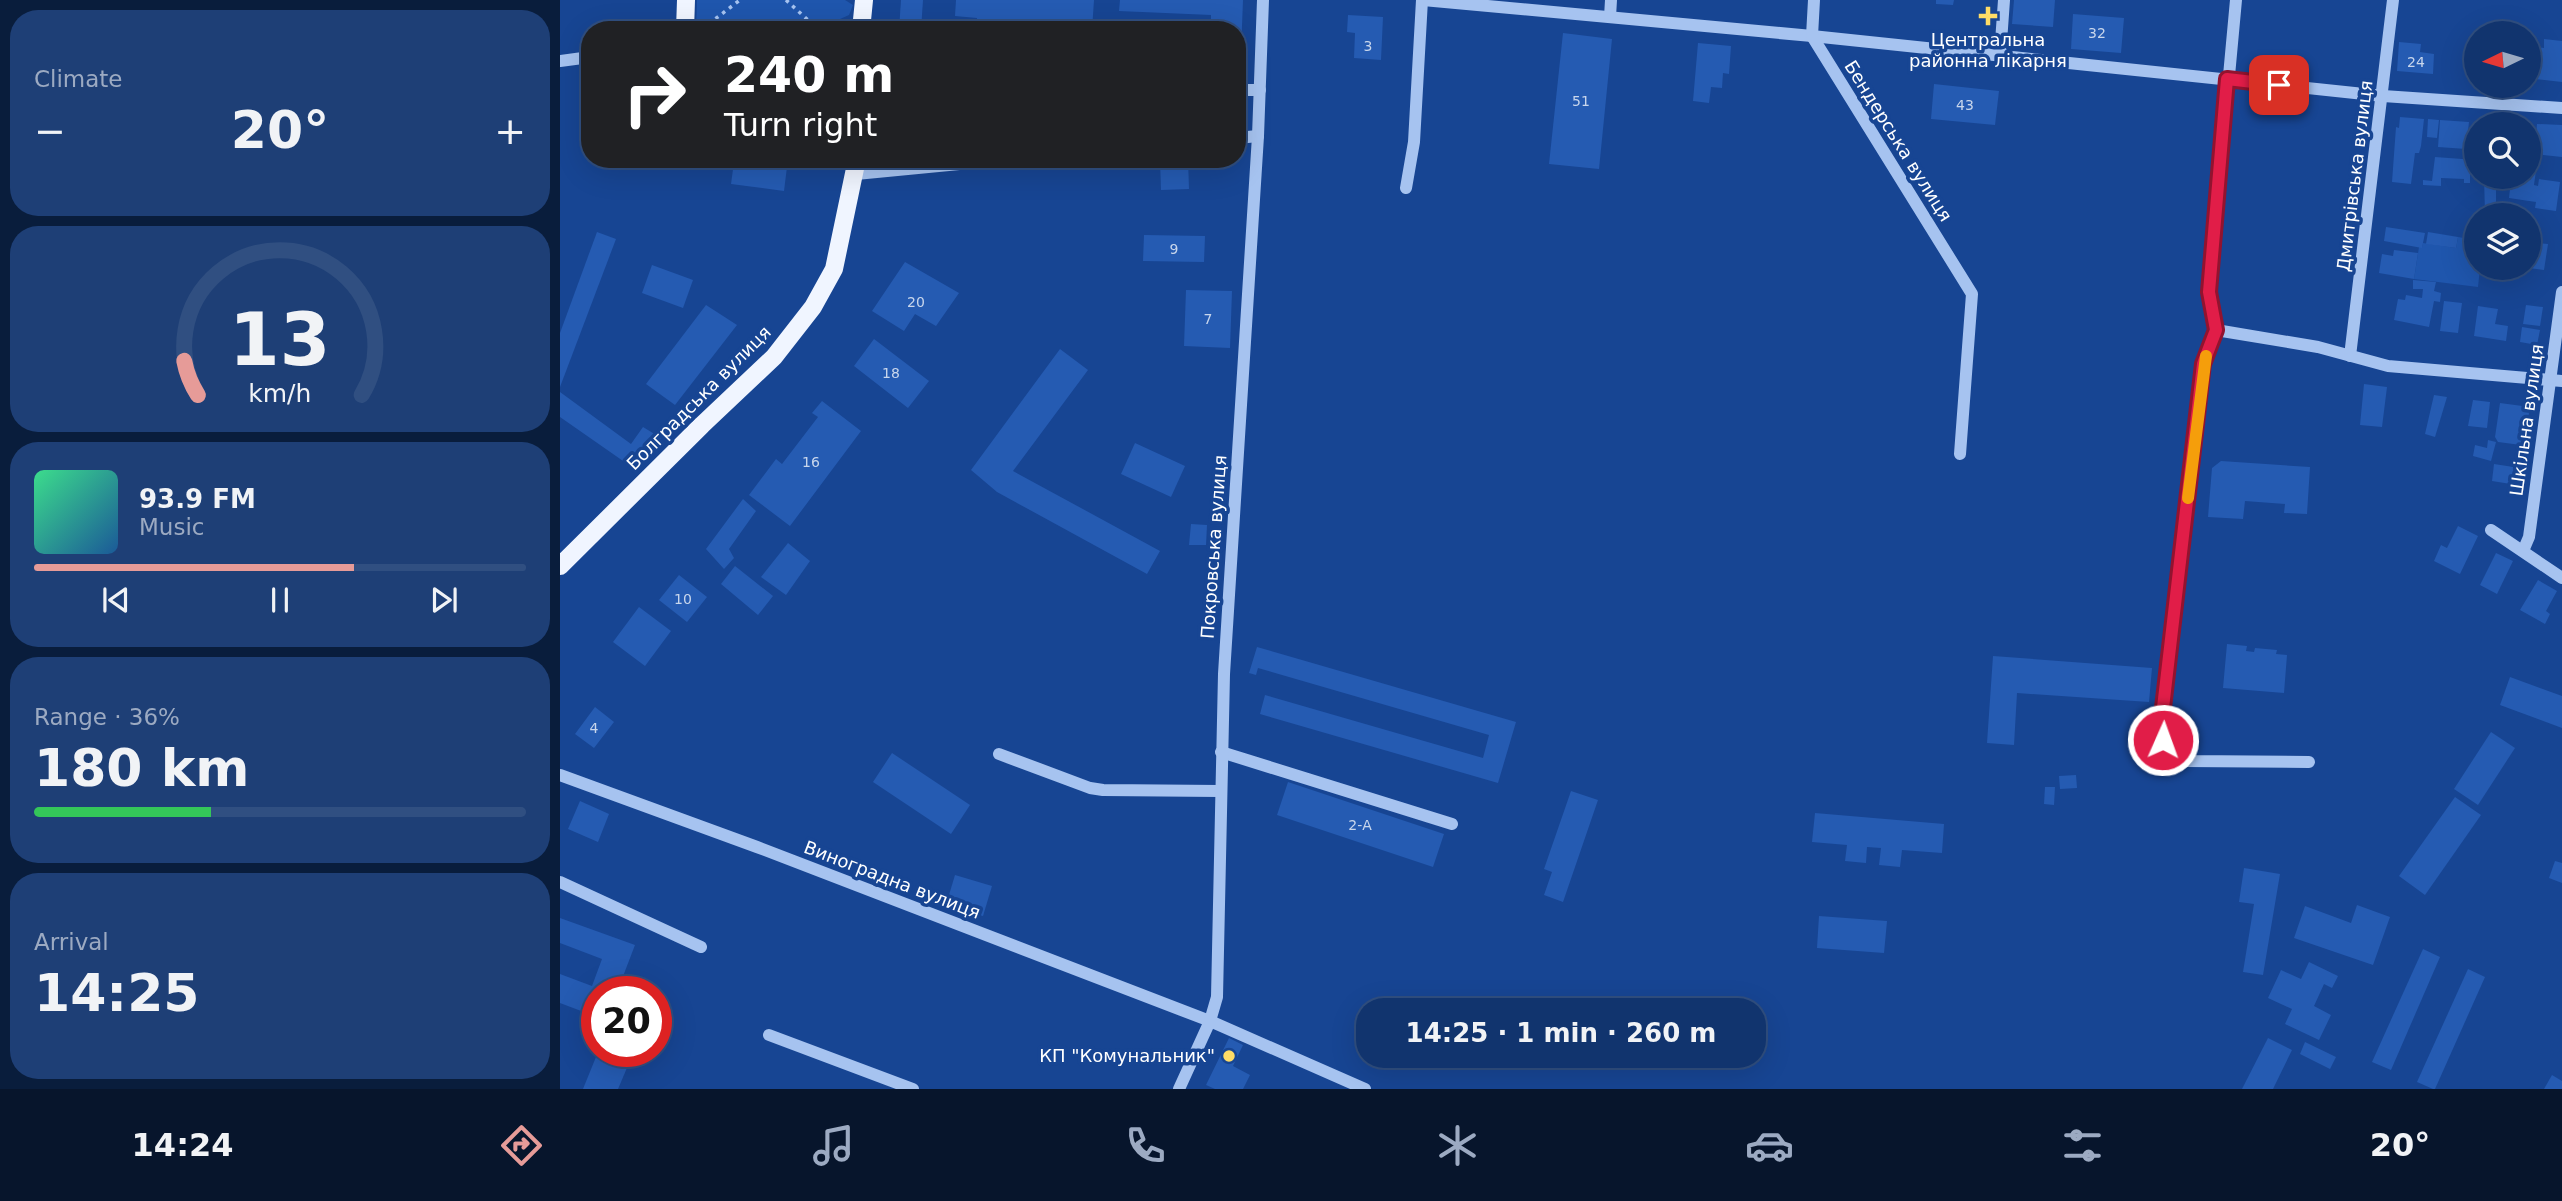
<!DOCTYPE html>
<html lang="en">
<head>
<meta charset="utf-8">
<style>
	:root { --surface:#11346e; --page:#1e3f76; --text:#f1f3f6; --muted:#9caac2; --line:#304f81; --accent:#e69b98 }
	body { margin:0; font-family:"DejaVu Sans",sans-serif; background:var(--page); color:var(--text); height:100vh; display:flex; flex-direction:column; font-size:26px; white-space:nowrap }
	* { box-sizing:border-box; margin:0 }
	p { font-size:23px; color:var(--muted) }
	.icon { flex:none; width:38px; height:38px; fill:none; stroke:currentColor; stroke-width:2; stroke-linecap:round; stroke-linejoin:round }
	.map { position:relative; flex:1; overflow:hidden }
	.details { display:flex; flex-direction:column; gap:10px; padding:10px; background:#091d3c; width:560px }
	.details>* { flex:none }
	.hud { position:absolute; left:21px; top:21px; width:665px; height:147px; border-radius:28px; box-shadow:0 7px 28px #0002,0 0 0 2px var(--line); background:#202124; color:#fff; overflow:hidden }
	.needle { width:46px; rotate:265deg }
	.tools { position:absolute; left:1904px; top:21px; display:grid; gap:14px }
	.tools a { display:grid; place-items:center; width:77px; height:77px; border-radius:50%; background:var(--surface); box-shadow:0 7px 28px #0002,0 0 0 2px var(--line); font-size:35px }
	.speed { position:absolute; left:21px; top:976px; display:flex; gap:14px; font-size:35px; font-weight:700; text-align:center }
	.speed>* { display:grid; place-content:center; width:91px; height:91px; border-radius:50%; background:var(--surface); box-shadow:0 7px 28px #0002,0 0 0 2px var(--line); line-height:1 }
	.speed .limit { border:10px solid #d22; background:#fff; color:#111 }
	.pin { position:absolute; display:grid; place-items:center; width:60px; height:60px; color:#fff; margin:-30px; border-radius:14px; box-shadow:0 4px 10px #0006 }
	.me { position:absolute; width:77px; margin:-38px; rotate:2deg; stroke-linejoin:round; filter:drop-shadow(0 0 5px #0008) }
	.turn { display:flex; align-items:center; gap:24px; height:147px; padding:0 28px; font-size:32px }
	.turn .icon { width:91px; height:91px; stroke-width:2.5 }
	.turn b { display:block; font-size:49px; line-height:60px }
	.big { font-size:52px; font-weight:700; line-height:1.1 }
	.details .card { flex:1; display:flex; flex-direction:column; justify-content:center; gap:10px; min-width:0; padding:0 24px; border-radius:28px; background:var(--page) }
	.details .dial { align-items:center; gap:0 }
	.dial svg { height:182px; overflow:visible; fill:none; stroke:var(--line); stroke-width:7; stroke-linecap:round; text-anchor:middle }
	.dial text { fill:var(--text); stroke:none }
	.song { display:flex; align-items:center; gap:21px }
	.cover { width:84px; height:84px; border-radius:10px; background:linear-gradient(135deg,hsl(150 70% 55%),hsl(210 70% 35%)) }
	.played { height:7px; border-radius:4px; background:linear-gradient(90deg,var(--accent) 65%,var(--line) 65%) }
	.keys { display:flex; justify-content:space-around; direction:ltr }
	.heat { display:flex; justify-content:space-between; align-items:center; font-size:38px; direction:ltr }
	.charge { height:10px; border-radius:5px; background:linear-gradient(90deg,#34c759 36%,var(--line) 0) }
	.trip { position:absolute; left:796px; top:998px; width:410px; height:70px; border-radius:28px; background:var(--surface); box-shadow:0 7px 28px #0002,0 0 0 2px var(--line); font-weight:700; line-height:70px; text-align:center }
	.dock { display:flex; height:112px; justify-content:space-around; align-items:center; background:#07152c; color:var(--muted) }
	.dock .icon { width:49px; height:49px }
	.dock .selected { color:var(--accent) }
	.dock b { font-size:32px; color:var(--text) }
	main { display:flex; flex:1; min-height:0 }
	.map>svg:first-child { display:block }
	.green { fill:#1f56ad }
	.building { fill:#255bb2 }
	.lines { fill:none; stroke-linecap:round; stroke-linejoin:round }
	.path { stroke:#a6c3f0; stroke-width:3.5; stroke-dasharray:3.5 5; stroke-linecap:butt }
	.minor { stroke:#a6c3f0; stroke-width:12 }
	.major { stroke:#f0f5ff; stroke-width:18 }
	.route-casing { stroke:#92132f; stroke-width:18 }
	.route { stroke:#e11d48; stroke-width:12 }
	.slow { stroke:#f59e0b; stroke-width:12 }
	.poi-dot { fill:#ffdc66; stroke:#174593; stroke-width:2.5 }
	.labels { text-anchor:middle; stroke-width:7; stroke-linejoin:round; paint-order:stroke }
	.number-label { font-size:14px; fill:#c8d6ec }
	.poi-label { font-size:18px; fill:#fff; stroke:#174593 }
	.street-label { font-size:18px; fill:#fff; stroke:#174593 }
</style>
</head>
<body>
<main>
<section class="details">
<div class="card"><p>Climate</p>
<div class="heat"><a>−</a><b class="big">20°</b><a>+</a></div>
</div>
<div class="card dial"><svg viewBox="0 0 100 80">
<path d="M14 69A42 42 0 1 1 86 69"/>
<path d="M14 69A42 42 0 0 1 8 54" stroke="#e69b98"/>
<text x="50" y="56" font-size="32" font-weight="700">13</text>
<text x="50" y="72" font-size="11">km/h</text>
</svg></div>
<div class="card">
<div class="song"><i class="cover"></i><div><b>93.9 FM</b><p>Music</p></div></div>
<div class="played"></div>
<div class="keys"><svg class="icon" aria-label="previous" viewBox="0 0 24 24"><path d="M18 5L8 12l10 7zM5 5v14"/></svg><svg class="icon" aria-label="pause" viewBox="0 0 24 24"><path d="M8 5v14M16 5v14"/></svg><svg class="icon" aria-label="next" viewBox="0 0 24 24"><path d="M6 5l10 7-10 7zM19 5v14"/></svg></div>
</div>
<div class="card"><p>Range · 36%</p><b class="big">180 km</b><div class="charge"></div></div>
<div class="card"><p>Arrival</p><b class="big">14:25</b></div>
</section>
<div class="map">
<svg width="2002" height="1089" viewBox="0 0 2002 1089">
	<rect width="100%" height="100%" fill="#174593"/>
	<g class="green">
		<path d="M137 0H285L293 5 289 15 271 23 136 30Z"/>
		<path d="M1898 237 1916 240V268H1920L1918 287 1854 279 1859 247H1862L1863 243 1896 248Z"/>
	</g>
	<g class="building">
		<path d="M341 0H363L361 30H339Z"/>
		<path d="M396 0H534L532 30H416L417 18 395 16Z"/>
		<path d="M560 0H683L680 78H677V30H651V15L559 11Z"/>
		<path d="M1376 0H1394L1393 5 1376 4Z"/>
		<path d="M1454 0H1495L1493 27 1452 24Z"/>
		<path d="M1513 14 1564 18 1561 53 1511 49Z"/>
		<path d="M788 15 823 17 821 60 794 58 795 33 787 32Z"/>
		<path d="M1003 33 1052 39 1039 169 989 164Z"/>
		<path d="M1984 39 2002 41V82L1975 79 1977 64 1969 63V46L1984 48Z"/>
		<path d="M1839 42 1861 44 1860 52 1874 54 1873 74 1837 71Z"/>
		<path d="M1138 43 1171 46 1169 74 1163 73 1162 88 1151 87 1149 103 1133 101Z"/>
		<path d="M1374 84 1439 91 1435 125 1371 119Z"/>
		<path d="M677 103H679L681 133 677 134Z"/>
		<path d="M1840 117 1864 119 1861 146 1859 153H1855L1851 184 1832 182 1836 127 1839 128Z"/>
		<path d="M1868 119 1879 120 1877 138 1867 137Z"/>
		<path d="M1880 120 1909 122 1906 149 1878 147Z"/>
		<path d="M1977 124 2002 125V157L1983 155V149L1975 148Z"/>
		<path d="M1969 154 1978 156 1974 185 1978 186 1979 179 2000 182 1996 211 1975 208 1976 202 1949 198 1950 189H1936V204H1942L1941 215 1925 214 1924 177H1969Z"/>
		<path d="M1875 157 1916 160V173L1910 172V183H1904V179L1881 178V186L1863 185V180L1872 181Z"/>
		<path d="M193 159H228L224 191 171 184 174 162 193 165Z"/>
		<path d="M628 159 629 189 601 190 600 160Z"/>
		<path d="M1826 227 1865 233 1862 248 1824 241Z"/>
		<path d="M1905 230 1916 232V240L1904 238Z"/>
		<path d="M37 232 56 239 0 387V333Z"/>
		<path d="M1868 232 1898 237 1896 248 1866 244Z"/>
		<path d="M584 235 645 236 644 262 583 261Z"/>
		<path d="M1969 242 1988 244 1984 270 1969 268Z"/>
		<path d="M1834 250 1858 253 1854 279 1819 273 1822 254 1833 256Z"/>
		<path d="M345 262 399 293 376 326 355 314 344 331 312 311Z"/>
		<path d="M92 265 133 280 123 308 82 293Z"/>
		<path d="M1853 280 1876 282 1874 291 1881 293 1880 302 1874 301 1869 327 1834 320 1838 299 1845 300 1846 295 1862 298 1863 289H1853Z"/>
		<path d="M626 290 672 291 670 348 624 346Z"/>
		<path d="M1884 301 1902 303 1898 333 1880 331Z"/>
		<path d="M146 305 177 325 115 405 86 384Z"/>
		<path d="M1966 305 1983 307 1980 326 1963 324Z"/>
		<path d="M1918 306 1938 309 1935 324 1948 326 1946 341 1914 336Z"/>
		<path d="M1962 327 1980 330 1977 345 1960 342Z"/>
		<path d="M314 339 369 381 348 408 294 366Z"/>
		<path d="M500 349 528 370 453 471 600 551 587 574 437 492 411 470Z"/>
		<path d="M1804 384 1827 387 1822 427 1800 425Z"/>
		<path d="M0 392 71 444 83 427 101 438 76 470 0 417Z"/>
		<path d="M1874 395 1887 397 1875 437 1865 434Z"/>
		<path d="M1913 400 1930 402 1927 428 1908 426Z"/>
		<path d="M262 401 301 431 230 526 189 495 216 459 222 464 258 417 252 413Z"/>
		<path d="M1940 403 1970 407 1964 442 1961 445 1938 442 1935 437Z"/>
		<path d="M1928 440 1936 442 1931 461 1913 456 1915 445 1927 448Z"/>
		<path d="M575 443 625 466 611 497 561 474Z"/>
		<path d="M1661 461 1750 467 1747 514 1724 513 1725 504 1685 501 1683 519 1648 517 1652 468Z"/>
		<path d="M1934 464 1960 468 1957 485 1932 481Z"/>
		<path d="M183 499 196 511 169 549 174 558 164 569 146 549Z"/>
		<path d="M631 524 647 525 646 545H629Z"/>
		<path d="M1898 526 1918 536 1900 574 1874 561 1881 545 1887 548Z"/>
		<path d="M228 543 250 561 226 595 201 577Z"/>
		<path d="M1936 553 1953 561 1937 594 1920 585Z"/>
		<path d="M175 566 213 596 198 615 161 584Z"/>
		<path d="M119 575 147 597 127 622 99 600Z"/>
		<path d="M1978 580 1997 591 1986 611 1990 614 1985 624 1960 610Z"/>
		<path d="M79 607 111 631 85 666 53 642Z"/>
		<path d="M1667 644 1687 646 1686 651 1694 652 1695 648 1717 650 1716 654 1727 655 1724 693 1663 688Z"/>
		<path d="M697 647 956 722 938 783 700 714 705 695 923 758 929 735 698 668 696 675 689 673Z"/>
		<path d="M1433 656 1592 668 1589 702 1457 693 1454 745 1427 743Z"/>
		<path d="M1950 677 2002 696V728L1940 705Z"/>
		<path d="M35 707 54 722 34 748 15 734Z"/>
		<path d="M1931 732 1955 748 1918 805 1894 789Z"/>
		<path d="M332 753 410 805 391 834 313 782Z"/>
		<path d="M1516 775 1517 788 1500 789 1499 776Z"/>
		<path d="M728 782 884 834 873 867 717 815Z"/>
		<path d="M1485 787H1495L1494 805 1484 804Z"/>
		<path d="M1011 791 1038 800 1003 902 984 895 992 872 984 869Z"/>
		<path d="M1895 797 1921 815 1865 895 1839 876Z"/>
		<path d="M20 801 49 814 38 842 8 829Z"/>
		<path d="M1255 813 1384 824 1382 853 1342 850 1340 867 1319 865 1321 848 1307 847 1306 863 1285 861 1287 845 1252 842Z"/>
		<path d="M1995 861 2002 863V883L1989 878Z"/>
		<path d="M1684 868 1720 874 1703 975 1683 972 1694 904 1679 902Z"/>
		<path d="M395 875 432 886 423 916 386 905Z"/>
		<path d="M1797 905 1830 917 1813 965 1734 938 1745 906 1791 923Z"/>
		<path d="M1259 916 1327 921 1324 953 1257 948Z"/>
		<path d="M0 918 75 945 57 992H37V1017L0 1003V974L32 986 42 959 0 943Z"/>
		<path d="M1863 949 1880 957 1831 1070 1812 1062Z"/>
		<path d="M1749 962 1778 976 1772 988 1764 984 1754 1006 1771 1015 1759 1040 1725 1024 1732 1009 1708 998 1721 970 1741 979Z"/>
		<path d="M1908 969 1925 977 1875 1089H1873L1857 1082Z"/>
		<path d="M669 1038 683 1045 673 1066 690 1075 683 1089H655L646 1085Z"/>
		<path d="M1708 1038 1732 1050 1713 1089H1682Z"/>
		<path d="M1745 1042 1776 1057 1770 1069 1740 1054Z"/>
		<path d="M38 1052H61L72 1056 58 1089H23Z"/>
		<path d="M1992 1075 2002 1081V1089H1984Z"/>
	</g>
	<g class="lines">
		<g class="path">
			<path d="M226 0 249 21"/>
			<path d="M142 29 180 0"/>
		</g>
		<g class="minor">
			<path d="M863 0 1252 36 1823 96 2002 108"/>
			<path d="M1254 0 1252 36 1412 294 1400 454"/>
			<path d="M1676 0 1649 292 1656 330 1643 364 1601 725 1603 740 1611 755 1625 761 1749 762"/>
			<path d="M1050 17 1051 0"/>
			<path d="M1440 56 1444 0"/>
			<path d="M0 61 30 57"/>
			<path d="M677 90H700"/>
			<path d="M677 138 698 136"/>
			<path d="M296 174 451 159"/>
			<path d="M846 188 854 142 862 0"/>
			<path d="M1656 330 1758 347 1828 366 2002 381"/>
			<path d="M1790 356 1833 0"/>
			<path d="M1931 530 2002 578"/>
			<path d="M1963 551 1969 537 2002 292"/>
			<path d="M661 752 892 824"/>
			<path d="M439 754 530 788 543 790 660 791"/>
			<path d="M0 775 197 847 650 1021 805 1089"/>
			<path d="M0 882 141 947"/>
			<path d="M209 1035 353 1089"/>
			<path d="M619 1089 650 1021 657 997 664 674 698 136 703 0"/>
		</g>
		<g class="major">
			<path d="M125 30 126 0"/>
			<path d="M301 30 304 0"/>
			<path d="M0 566 142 425 214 357 253 307 274 269 297 159"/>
		</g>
	</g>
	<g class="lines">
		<g class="route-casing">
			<path id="route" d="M1603 740 1601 725 1643 364 1656 330 1649 292 1667 79 1719 85"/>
		</g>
		<use href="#route" class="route"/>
		<path class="slow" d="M1628 498 1646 356"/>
	</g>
	<g class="poi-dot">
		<path d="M1424.5 5.5h7v7h7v7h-7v7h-7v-7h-7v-7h7z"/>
		<circle cx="669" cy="1056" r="7"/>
	</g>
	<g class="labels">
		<g class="number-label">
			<text x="1537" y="38">32</text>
			<text x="808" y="51">3</text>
			<text x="1856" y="67">24</text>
			<text x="1021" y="106">51</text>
			<text x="1405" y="110">43</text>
			<text x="614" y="254">9</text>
			<text x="356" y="307">20</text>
			<text x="648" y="324">7</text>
			<text x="331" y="378">18</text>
			<text x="251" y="467">16</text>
			<text x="123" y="604">10</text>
			<text x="34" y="733">4</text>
			<text x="800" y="830">2-А</text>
		</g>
		<g class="poi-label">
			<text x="1428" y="46">Центральна<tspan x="1428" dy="21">районна лікарня</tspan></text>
			<text x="655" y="1062" text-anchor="end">КП "Комунальник"</text>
		</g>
		<g class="street-label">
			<text transform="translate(1338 141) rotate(58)" y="6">Бендерська вулиця</text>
			<text transform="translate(1795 176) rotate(-83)" y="6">Дмитрівська вулиця</text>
			<text transform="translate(139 398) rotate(-45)" y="6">Болградська вулиця</text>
			<text transform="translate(1967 420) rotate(-82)" y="6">Шкільна вулиця</text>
			<text transform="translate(654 547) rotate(-86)" y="6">Покровська вулиця</text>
			<text transform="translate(332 880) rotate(21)" y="6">Виноградна вулиця</text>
		</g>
	</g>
</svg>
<div class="tools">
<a><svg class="needle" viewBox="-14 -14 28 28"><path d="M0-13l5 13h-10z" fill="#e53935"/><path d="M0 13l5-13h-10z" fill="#9caac2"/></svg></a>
<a><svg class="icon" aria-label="search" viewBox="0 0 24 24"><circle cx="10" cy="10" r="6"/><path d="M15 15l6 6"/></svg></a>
<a><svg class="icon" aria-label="layers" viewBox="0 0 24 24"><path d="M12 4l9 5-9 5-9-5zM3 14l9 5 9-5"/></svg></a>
</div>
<div class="speed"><div class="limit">20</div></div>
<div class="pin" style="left:1719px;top:85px;background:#d93025"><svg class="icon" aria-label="arrive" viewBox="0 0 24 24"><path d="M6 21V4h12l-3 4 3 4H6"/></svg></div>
<svg class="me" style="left:1603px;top:740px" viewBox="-20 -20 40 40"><circle r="17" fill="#e11d48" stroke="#fff" stroke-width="3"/><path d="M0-11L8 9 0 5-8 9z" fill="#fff"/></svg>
<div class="trip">14:25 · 1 min · 260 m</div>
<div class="hud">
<div class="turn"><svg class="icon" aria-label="right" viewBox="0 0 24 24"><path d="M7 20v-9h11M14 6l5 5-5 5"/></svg><div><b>240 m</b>Turn right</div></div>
</div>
</div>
</main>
<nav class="dock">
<b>14:24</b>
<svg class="icon selected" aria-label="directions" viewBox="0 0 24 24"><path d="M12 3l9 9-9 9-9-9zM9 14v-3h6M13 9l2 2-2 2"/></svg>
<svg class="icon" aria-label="music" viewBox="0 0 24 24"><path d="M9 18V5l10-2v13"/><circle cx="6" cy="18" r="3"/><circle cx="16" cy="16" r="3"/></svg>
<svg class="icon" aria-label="phone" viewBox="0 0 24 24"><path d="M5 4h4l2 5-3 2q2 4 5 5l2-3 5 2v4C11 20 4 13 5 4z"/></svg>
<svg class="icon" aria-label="climate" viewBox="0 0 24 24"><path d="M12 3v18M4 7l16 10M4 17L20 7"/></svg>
<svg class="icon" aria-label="car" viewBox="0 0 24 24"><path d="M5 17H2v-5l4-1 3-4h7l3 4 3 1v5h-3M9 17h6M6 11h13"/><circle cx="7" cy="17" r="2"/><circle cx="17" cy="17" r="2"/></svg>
<svg class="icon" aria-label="filters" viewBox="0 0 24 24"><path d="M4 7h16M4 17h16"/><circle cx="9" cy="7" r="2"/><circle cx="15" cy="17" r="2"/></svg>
<b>20°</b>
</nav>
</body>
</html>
